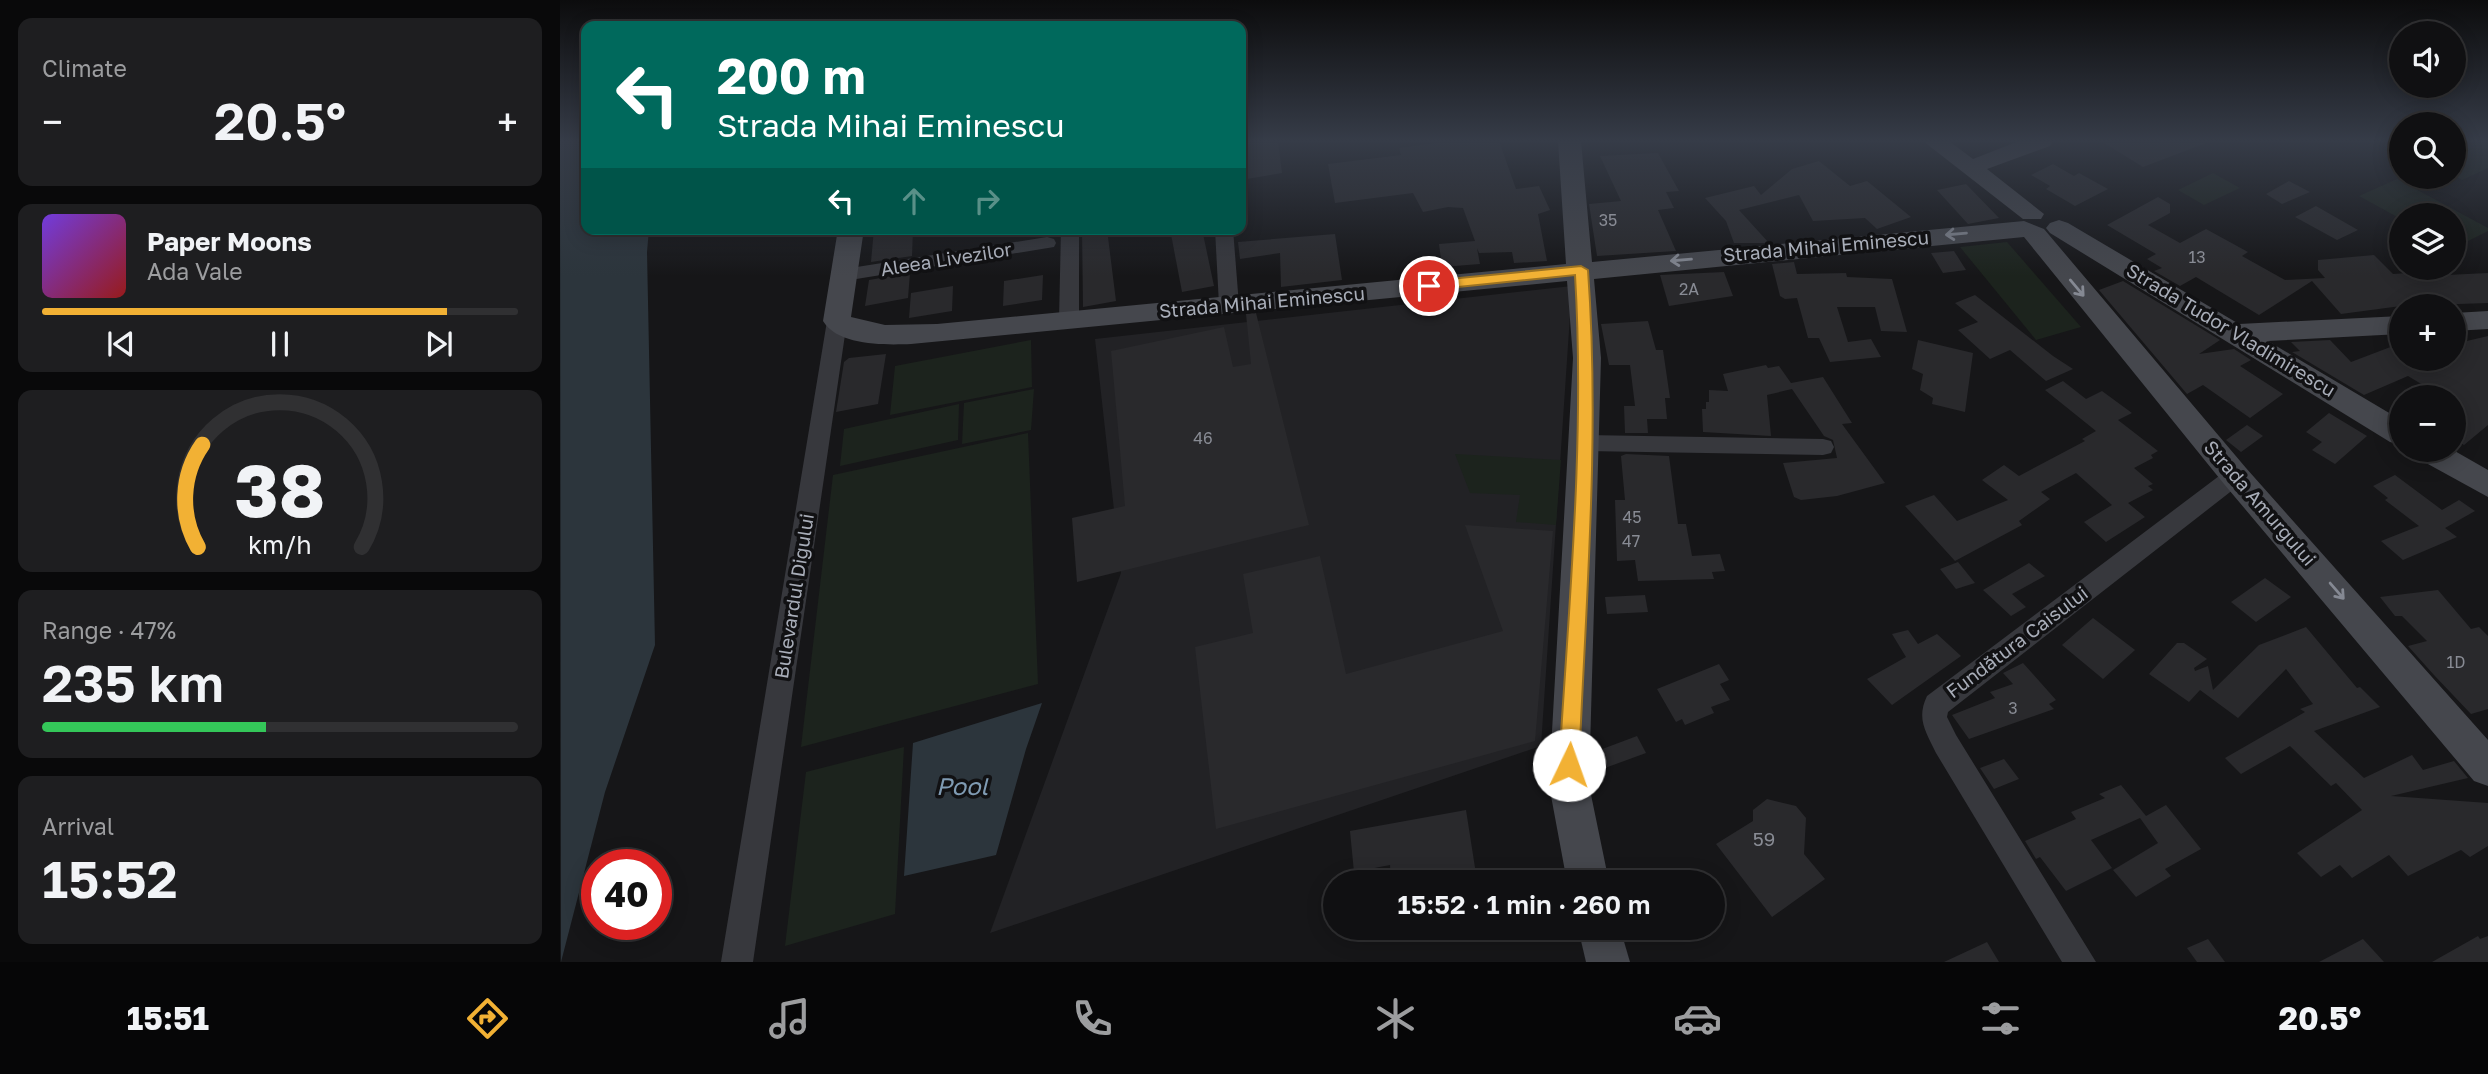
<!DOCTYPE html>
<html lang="en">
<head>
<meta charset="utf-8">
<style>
	:root { --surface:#101012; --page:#1e1e20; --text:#f1f3f6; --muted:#9c9d9f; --line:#303032; --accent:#f2b134 }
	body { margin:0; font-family:"Golos Text",sans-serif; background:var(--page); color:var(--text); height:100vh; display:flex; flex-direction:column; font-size:26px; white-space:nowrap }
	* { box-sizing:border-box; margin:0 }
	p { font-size:23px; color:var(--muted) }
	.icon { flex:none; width:38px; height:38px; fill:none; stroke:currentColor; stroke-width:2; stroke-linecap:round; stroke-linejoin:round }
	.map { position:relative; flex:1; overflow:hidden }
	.details { display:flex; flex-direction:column; gap:18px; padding:18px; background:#09090a; width:560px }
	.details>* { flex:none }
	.guide { position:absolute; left:21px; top:21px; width:665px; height:214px; border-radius:14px; box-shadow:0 4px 18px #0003,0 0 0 2px var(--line); background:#00695c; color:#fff; overflow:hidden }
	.buttons { position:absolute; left:1829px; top:21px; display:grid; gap:14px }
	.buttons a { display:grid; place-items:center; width:77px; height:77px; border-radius:50%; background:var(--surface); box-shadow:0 4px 18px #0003,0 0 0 2px var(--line); font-size:35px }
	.speed { position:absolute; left:21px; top:849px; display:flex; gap:14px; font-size:35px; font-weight:700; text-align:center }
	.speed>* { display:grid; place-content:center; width:91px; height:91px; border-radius:50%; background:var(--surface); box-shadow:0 4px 18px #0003,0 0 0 2px var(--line); line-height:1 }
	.speed .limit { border:10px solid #d22; background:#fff; color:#111 }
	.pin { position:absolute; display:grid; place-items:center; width:60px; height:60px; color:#fff; margin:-30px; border:4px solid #fff; border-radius:50%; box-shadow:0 2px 7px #0007 }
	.me { position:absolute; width:77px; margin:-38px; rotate:3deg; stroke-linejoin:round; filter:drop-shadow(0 0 5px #0008) }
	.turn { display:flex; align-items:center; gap:24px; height:147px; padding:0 21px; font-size:32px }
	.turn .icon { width:91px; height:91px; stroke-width:2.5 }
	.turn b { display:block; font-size:49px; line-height:60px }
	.lanes { display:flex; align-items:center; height:66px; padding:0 21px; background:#0003; justify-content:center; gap:35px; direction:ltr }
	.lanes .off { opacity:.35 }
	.big { font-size:52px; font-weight:600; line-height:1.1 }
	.details .tile { flex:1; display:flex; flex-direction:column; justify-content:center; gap:10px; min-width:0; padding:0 24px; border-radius:14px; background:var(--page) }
	.details .dial { align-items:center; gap:0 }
	.dial svg { height:182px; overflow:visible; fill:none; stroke:var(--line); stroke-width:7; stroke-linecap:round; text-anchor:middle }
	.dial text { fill:var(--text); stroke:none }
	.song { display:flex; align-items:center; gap:21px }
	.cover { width:84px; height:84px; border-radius:10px; background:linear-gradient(135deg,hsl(260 70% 55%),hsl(0 70% 35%)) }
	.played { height:7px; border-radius:4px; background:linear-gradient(90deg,var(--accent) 85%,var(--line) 85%) }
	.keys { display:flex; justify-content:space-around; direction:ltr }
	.heat { display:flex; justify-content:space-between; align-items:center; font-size:38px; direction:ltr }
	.charge { height:10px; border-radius:5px; background:linear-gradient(90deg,#34c759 47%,var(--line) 0) }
	.trip { position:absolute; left:763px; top:870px; width:402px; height:70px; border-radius:35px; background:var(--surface); box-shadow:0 4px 18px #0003,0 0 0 2px var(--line); font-weight:600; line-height:70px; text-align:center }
	.menu { display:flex; height:112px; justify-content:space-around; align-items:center; background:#060607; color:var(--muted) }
	.menu .icon { width:49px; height:49px }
	.menu .on { color:var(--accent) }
	.menu b { font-size:32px; color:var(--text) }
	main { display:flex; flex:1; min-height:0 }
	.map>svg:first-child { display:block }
	.built { fill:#222225 }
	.green { fill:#1c231d }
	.water { fill:#2c353c }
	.building { fill:#29292c }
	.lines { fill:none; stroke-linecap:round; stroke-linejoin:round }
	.street { fill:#37383d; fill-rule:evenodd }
	.secondary { fill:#45474d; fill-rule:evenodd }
	.oneway { stroke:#858993 }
	.route { fill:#f2b134; stroke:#9d7322; stroke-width:2 }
	.labels { text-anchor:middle; stroke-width:7; stroke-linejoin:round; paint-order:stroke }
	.number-label { font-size:16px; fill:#888b94 }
	.street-label { font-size:19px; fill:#a8adb8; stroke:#111113 }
	.near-number-label { font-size:19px; fill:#888b94 }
	.near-water-label { font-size:24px; font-style:italic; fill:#7f9bb3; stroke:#111113 }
</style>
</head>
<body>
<main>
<section class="details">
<div class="tile"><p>Climate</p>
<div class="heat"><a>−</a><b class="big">20.5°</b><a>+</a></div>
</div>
<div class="tile">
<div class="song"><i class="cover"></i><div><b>Paper Moons</b><p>Ada Vale</p></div></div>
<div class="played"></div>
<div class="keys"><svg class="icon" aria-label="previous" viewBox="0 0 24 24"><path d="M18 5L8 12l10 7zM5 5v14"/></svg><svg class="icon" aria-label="pause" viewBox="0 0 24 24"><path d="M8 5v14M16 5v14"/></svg><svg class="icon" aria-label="next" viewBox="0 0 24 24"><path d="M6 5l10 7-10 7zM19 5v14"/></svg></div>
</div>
<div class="tile dial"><svg viewBox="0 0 100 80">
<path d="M14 69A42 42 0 1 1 86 69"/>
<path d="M14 69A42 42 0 0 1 16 24" stroke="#f2b134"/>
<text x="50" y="56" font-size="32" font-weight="700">38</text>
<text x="50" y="72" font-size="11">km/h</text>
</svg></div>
<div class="tile"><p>Range · 47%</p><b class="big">235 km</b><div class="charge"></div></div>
<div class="tile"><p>Arrival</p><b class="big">15:52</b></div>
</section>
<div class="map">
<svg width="1928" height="962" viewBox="0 0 1928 962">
	<rect width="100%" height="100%" fill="#161618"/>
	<path class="built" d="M1012 286 981 746 430 933 561 573 535 339Z"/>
	<g class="green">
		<path d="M1894 141H1928V168L1902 180 1894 175Z"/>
		<path d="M1653 173 1680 188 1644 205 1618 190Z"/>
		<path d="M1837 179 1928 228V231L1894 248V215H1841V219L1799 196Z"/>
		<path d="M1447 242 1521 327 1476 340 1400 247Z"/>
		<path d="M471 340 472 387 330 415 335 366Z"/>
		<path d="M474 389 471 430 402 444 404 403Z"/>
		<path d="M399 404 398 440 280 466 284 429Z"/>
		<path d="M468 433 478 684 241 747 273 475Z"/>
		<path d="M895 454 1001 460 996 525 956 522 960 495 910 493Z"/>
		<path d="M344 747 335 914 225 946 246 772Z"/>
	</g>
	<g class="water">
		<path d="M0 141H26V229H89L87 252 95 645 45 792 1 962Z"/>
		<path d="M482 703 466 749 436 855 344 876 353 743Z"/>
	</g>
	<g class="building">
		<path d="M681 141H718L722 173 681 180Z"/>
		<path d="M890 141H939L956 189 979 186 990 210 978 214 987 261 954 263 952 252 919 253 917 248 920 264 882 267 879 244 915 241 903 208 888 207 863 212 853 193 775 203 768 164 841 155 839 148Z"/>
		<path d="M1541 141H1646V143L1583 167Z"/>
		<path d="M1098 153 1119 191 1106 192 1114 208 1098 210 1116 251 1037 256 1029 204 1061 201 1040 156Z"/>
		<path d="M1259 161 1290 186 1307 181 1351 217 1317 229 1305 218 1253 221 1239 195 1179 210 1209 243H1174L1166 221 1145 198 1194 186 1201 195 1232 169Z"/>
		<path d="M1493 164 1514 176 1519 173 1548 189 1515 206 1486 189 1490 186 1471 175Z"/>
		<path d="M1729 181 1750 192 1722 204 1706 194Z"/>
		<path d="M1406 184 1439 218 1408 224 1377 190Z"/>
		<path d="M1598 197 1610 204V213L1588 225 1620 243 1646 229 1688 252 1682 256 1725 280 1765 278 1758 270V260L1814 255 1833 274 1862 272 1866 276 1928 273V303L1841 306 1781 314 1752 281 1699 315 1636 277 1620 286 1594 271 1602 268 1587 259 1596 254 1547 225Z"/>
		<path d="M1756 206 1798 230 1777 240 1735 217Z"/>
		<path d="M314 229H353L352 256 311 262Z"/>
		<path d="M522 229H547L556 301 523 307Z"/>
		<path d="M610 229H642L654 286 622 292Z"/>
		<path d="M775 234 782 280 721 287 720 253 680 259 678 242Z"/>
		<path d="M1394 251 1406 270 1383 273 1371 253Z"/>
		<path d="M1234 262 1237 274 1286 273 1287 277 1332 279 1347 332 1321 331 1315 307H1277L1288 342 1311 339 1321 357 1270 362 1259 338H1248L1237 298 1225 299 1220 296 1212 264Z"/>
		<path d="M1164 272 1173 296 1109 306 1100 275Z"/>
		<path d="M350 273 348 298 305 306 309 280Z"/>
		<path d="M483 275 482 300 443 306 444 281Z"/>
		<path d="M1563 281 1660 340 1639 354 1674 349 1691 360 1680 366 1723 394 1690 418 1643 385 1627 394 1539 290Z"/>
		<path d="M393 286 392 311 349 318 351 293Z"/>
		<path d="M1415 295 1493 356 1513 369 1486 381 1450 350 1430 359 1398 330 1418 322 1395 303Z"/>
		<path d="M696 313 749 525 517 582 512 518 565 506 551 351 664 327 673 367 691 364 686 314Z"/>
		<path d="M1088 321 1096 350H1103L1110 398H1105L1107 419H1087L1088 433H1065L1064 406H1075L1070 365H1049L1041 324Z"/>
		<path d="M1928 336V425L1904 445 1894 439V397H1883L1848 376 1804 395 1732 352 1740 351 1731 342 1770 340 1791 362 1841 343V359H1894V344Z"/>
		<path d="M1358 340 1413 353 1405 412 1372 404 1373 398 1360 390 1363 374 1352 369Z"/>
		<path d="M326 354 318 404 276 412 284 362 289 358Z"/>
		<path d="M1206 365 1208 368 1219 366 1231 383 1263 377 1292 423 1282 424 1325 483 1277 496 1241 500 1234 497 1223 463 1277 458 1273 440 1264 436 1232 389 1207 395 1211 436 1143 432 1142 409H1146V402H1149V390L1168 391 1163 374Z"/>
		<path d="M1503 381 1526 399 1542 391 1572 413 1558 420 1598 451 1591 455 1593 458 1574 468 1593 484 1588 486 1593 490 1568 503 1585 517 1546 542 1524 522 1552 505 1516 473 1481 492 1490 499 1459 521 1462 525 1395 561 1345 506 1374 495 1397 521 1448 500 1422 480 1444 465 1459 476 1525 441 1522 439 1536 431 1485 390Z"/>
		<path d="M1769 413 1807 436 1775 464 1752 450 1762 442 1746 432Z"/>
		<path d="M1687 425 1703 436 1681 452 1666 440Z"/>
		<path d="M1066 454 1109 456 1118 524H1126L1132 556 1160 554 1165 571 1152 572 1154 579 1078 581 1075 560 1057 561 1055 500H1065L1061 456Z"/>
		<path d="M1835 475 1882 510 1899 500 1915 511 1885 528 1897 537 1843 560 1821 541 1859 526 1825 500 1828 498 1813 486Z"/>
		<path d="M905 525 993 531 975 741 656 829 635 647 693 633 683 574 760 556 786 674 943 631Z"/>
		<path d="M1398 562 1415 583 1396 589 1380 569Z"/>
		<path d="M1469 563 1485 576 1452 594 1466 607 1451 616 1423 590Z"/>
		<path d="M1705 578 1731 597 1696 622 1671 602Z"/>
		<path d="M1878 590 1911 629 1919 627 1928 636V709L1911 714 1874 675 1848 646 1867 641 1842 616H1835L1820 597Z"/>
		<path d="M1085 595 1088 612 1047 614 1045 597Z"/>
		<path d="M1533 618 1575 650 1543 679 1502 645Z"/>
		<path d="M1746 627 1797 688 1800 687 1820 707 1754 731 1804 778 1852 755 1863 770 1894 761 1908 778 1831 796 1928 803V846L1910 857 1901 850 1848 876 1829 855 1792 878 1780 865 1761 877 1737 853 1802 810 1776 783 1771 786 1730 746 1681 774 1665 758 1745 712 1740 709 1753 704 1726 669 1678 718 1640 690 1629 702 1589 674 1617 643H1624L1647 659 1634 668 1635 671 1648 666 1653 690 1699 645Z"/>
		<path d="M1348 630 1358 644 1377 634 1401 656 1332 705 1307 679 1346 657 1332 634Z"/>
		<path d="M1463 663 1496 700 1489 704 1494 709 1409 739 1392 715 1435 698 1430 692 1453 684 1443 673Z"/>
		<path d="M1159 664 1169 680 1160 684 1170 700 1151 707 1154 713 1125 725 1122 719 1116 722 1097 689Z"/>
		<path d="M1077 736 1086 753 1045 768 1037 751Z"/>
		<path d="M1444 759 1459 779 1434 789 1420 768Z"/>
		<path d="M1561 785 1586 816 1606 805 1641 849 1605 869 1611 876 1576 897 1553 870 1598 843 1580 818 1531 840 1552 868 1506 891 1480 857 1476 859 1465 841 1516 819 1511 812 1545 798 1539 794Z"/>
		<path d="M1207 799 1236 806 1246 818 1244 854 1265 879 1212 917 1156 844 1193 821V810Z"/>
		<path d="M906 810 916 874 875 882H831L830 865 794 872 790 831Z"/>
		<path d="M1918 936 1920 939 1928 936V962H1872Z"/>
		<path d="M1648 939 1665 962H1637L1627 948Z"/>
		<path d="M1803 939 1824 962H1759Z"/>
		<path d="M1427 942 1439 962H1384Z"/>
	</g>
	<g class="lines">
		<g class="street">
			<path d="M501 229H519V320L509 327 499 320Z"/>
			<path d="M655 229H673L679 305 669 311 659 305Z"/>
			<path d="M487 237 494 239 496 243 494 247 284 281 274 275 284 269Z"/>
			<path d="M277 314 287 321 193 962H161L267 321Z"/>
			<path d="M1025 435 1263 439 1271 441 1274 447 1271 453 1263 455 1025 451 1017 449 1014 443 1017 437Z"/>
			<path d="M1675 467 1683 470 1686 476 1683 482 1388 712 1387 717 1396 735 1536 962H1502L1376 753C1366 732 1356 719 1367 696L1667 470Z"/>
		</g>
		<g class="secondary">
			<path d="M998 141H1021L1032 262 1464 221 1484 229 1686 468 1928 740V786L1914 781 1664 484 1464 237 1034 279 1041 358 1029 785 1049 882H1007L989 785 1013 358 1007 281 351 344C325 345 278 346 263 321L278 229H304L291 317 325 325 377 324 1006 264Z"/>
			<path d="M1363 141H1389L1413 159 1459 141H1493L1490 146 1427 169 1484 214 1481 219H1463Z"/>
			<path d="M1499 220 1508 223 1679 324 1841 316V334L1708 341 1841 420V445L1830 442 1490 233 1486 228 1490 223Z"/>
			<path d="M1928 311V329L1894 331V313Z"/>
			<path d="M1853 450H1893L1928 470V497L1857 458Z"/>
			<path d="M1018 928H1060L1070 962H1026Z"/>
		</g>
	</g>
	<defs><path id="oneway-shaft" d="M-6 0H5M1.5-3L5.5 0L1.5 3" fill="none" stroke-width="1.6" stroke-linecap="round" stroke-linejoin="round" transform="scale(1.75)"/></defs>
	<g class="oneway">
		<use href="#oneway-shaft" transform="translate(1396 234) rotate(175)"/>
		<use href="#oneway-shaft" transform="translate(1121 260) rotate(175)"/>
		<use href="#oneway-shaft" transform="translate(1517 288) rotate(50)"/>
		<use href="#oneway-shaft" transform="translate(1777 591) rotate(49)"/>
	</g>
	<linearGradient id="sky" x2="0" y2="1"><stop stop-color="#0c0c0d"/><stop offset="0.51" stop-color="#363c48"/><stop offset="1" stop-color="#363c48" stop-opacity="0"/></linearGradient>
	<rect width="1928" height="276" fill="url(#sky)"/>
	<path class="route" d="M1021 266 1028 270C1040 435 1026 600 1019 765L1016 772 1009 775 1002 772 999 765C1009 602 1025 438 1015 275L869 290 862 286 869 281Z"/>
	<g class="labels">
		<g class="number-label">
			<text x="1048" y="226">35</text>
			<text x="1637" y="263">13</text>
			<text x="1129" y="295">2A</text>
			<text x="643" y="444">46</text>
			<text x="1072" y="523">45</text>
			<text x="1071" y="547">47</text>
			<text x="1896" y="668">1D</text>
			<text x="1453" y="714">3</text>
		</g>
		<g class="street-label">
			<text transform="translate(1266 246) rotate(-5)" y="7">Strada Mihai Eminescu</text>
			<text transform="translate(386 259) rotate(-9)" y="7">Aleea Livezilor</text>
			<text transform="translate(702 302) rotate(-5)" y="7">Strada Mihai Eminescu</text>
			<text transform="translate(1671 330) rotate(31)" y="7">Strada Tudor Vladimirescu</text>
			<text transform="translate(1700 503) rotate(49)" y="7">Strada Amurgului</text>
			<text transform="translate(234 596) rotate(-81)" y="7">Bulevardul Digului</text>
			<text transform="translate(1457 642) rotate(-37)" y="7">Fundătura Caisului</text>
		</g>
		<g class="near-number-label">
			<text x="1204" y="846">59</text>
		</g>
		<g class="near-water-label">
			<text x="402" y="795">Pool</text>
		</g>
	</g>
</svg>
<div class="buttons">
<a><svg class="icon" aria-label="sound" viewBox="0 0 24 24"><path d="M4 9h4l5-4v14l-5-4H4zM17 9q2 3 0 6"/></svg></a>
<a><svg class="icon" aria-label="search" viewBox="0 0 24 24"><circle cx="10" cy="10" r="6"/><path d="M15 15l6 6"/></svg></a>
<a><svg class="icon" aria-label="layers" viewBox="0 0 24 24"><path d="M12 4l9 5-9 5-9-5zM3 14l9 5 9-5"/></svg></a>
<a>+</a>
<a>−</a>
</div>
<div class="speed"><div class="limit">40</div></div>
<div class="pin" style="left:869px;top:286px;background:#d93025"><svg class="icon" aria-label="arrive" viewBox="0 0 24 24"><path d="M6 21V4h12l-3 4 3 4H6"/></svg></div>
<svg class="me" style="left:1009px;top:765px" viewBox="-20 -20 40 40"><circle r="19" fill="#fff"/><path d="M0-13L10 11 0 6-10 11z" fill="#f2b134"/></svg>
<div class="trip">15:52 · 1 min · 260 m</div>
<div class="guide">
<div class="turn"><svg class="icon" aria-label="left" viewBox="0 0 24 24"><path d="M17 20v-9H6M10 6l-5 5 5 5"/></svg><div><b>200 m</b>Strada Mihai Eminescu</div></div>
<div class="lanes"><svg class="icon" aria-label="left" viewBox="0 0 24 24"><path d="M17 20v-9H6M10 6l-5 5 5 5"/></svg><svg class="icon off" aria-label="ahead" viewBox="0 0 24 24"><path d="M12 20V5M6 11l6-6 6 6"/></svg><svg class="icon off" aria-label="right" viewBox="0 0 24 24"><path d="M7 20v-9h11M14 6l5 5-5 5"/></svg></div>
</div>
</div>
</main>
<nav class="menu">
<b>15:51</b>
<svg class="icon on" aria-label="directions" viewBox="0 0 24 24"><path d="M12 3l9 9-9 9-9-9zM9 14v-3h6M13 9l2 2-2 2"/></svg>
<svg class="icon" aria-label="music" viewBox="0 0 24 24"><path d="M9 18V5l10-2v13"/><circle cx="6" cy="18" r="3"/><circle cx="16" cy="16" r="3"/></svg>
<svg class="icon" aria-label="phone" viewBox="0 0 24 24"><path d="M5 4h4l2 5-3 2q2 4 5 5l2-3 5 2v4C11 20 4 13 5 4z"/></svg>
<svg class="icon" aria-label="climate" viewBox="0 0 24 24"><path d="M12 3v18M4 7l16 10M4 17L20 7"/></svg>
<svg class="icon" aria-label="car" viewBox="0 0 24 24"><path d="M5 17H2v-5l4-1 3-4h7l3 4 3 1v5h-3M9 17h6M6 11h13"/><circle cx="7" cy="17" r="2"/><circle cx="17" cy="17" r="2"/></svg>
<svg class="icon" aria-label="filters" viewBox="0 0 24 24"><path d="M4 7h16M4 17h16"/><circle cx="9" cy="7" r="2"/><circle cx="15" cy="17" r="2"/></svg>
<b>20.5°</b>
</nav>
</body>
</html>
